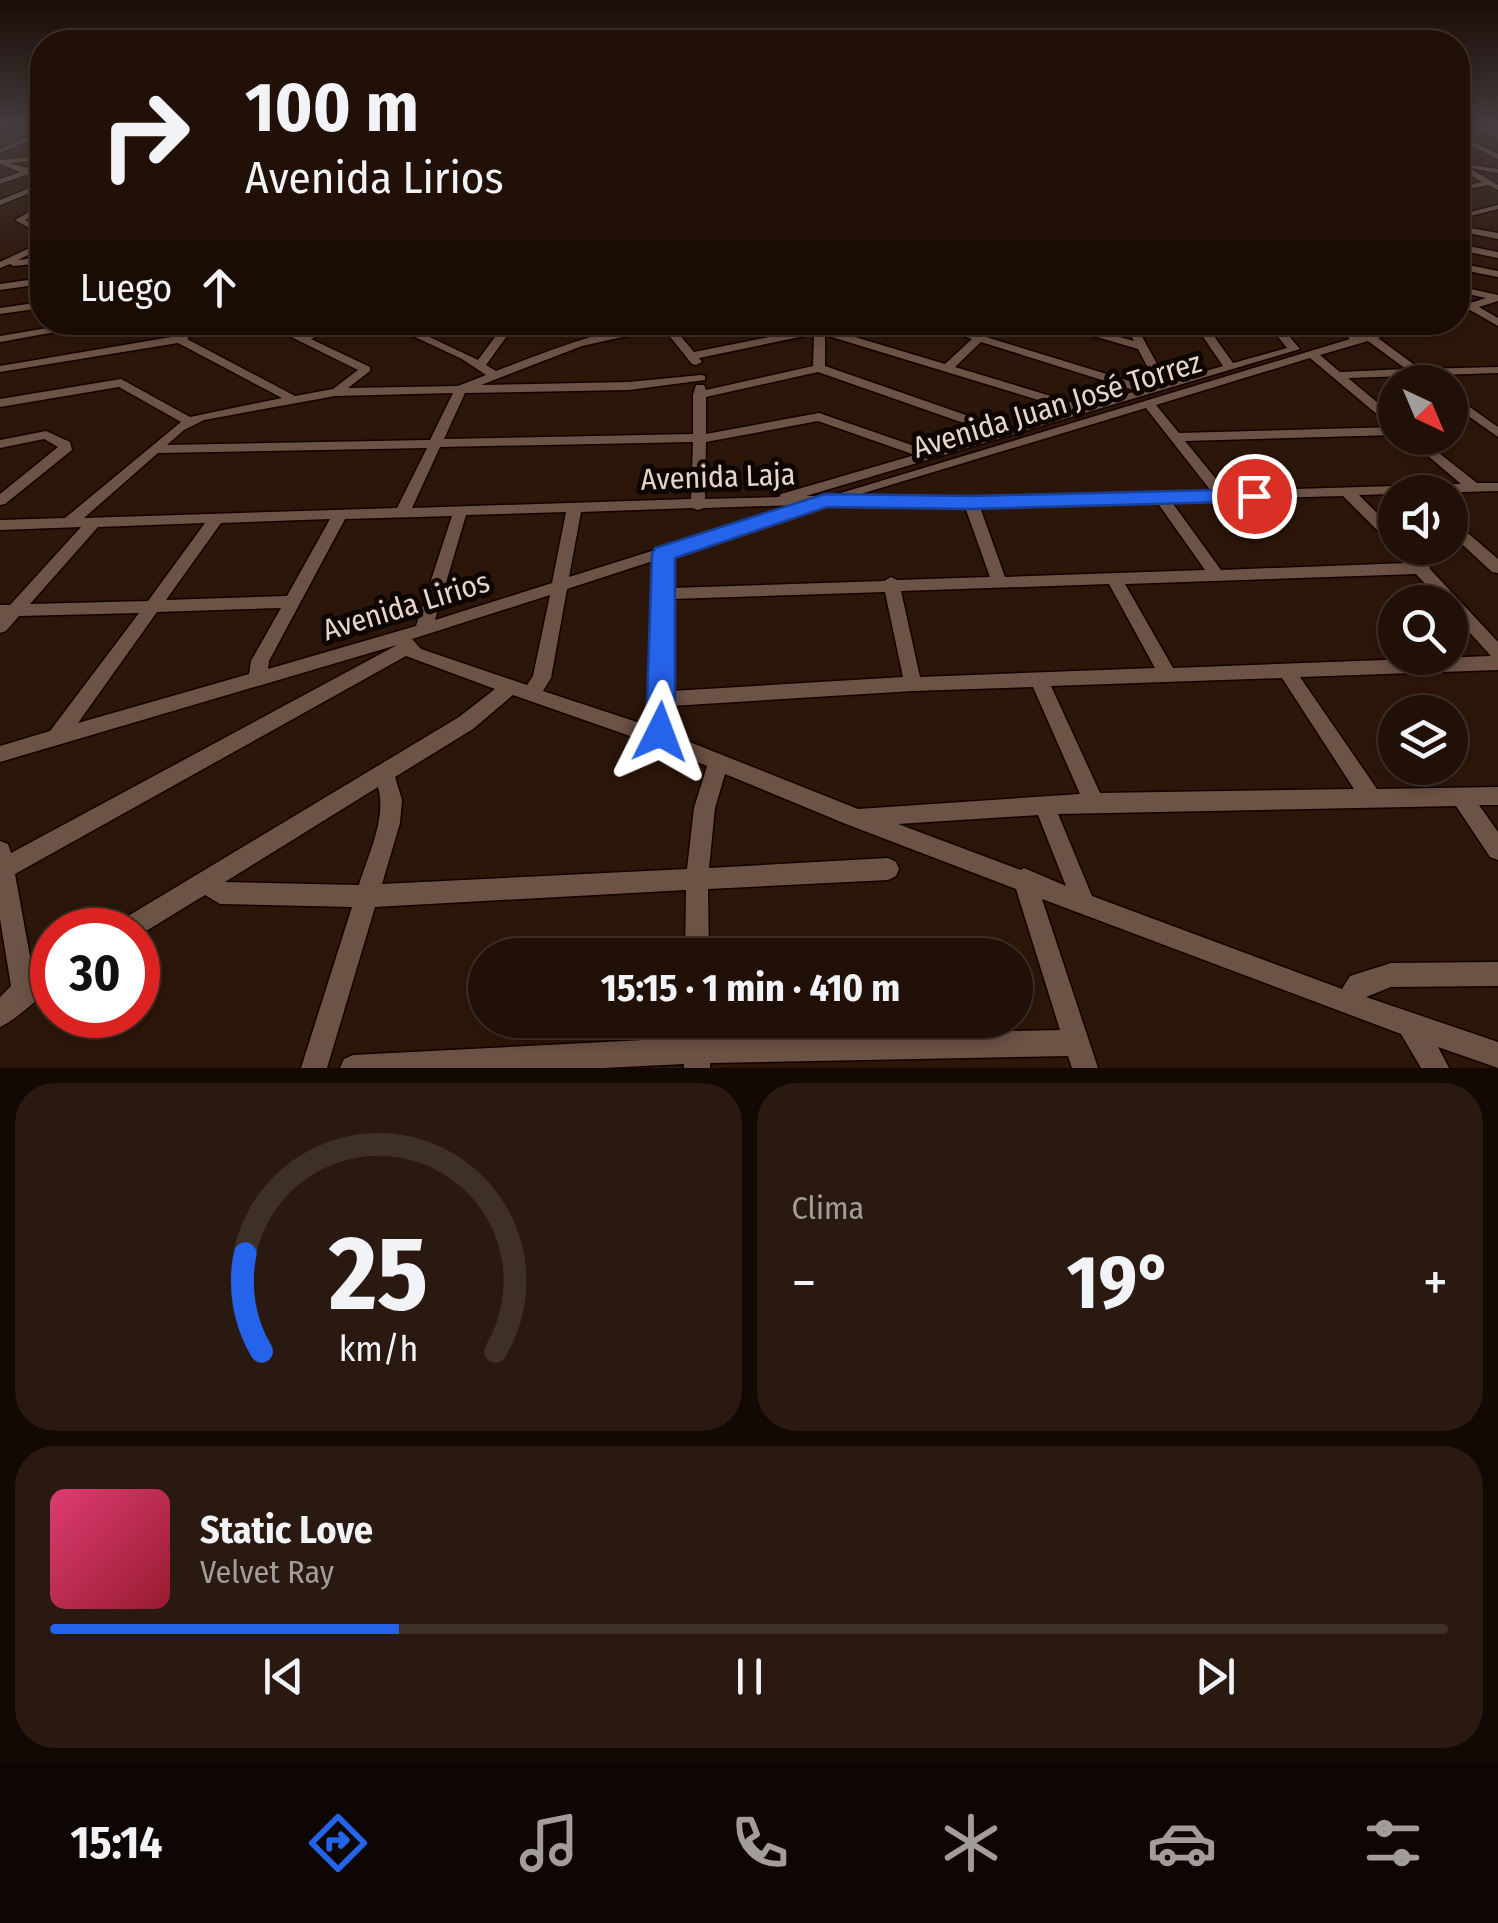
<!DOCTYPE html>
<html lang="es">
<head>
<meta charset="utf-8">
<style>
	:root { --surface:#211007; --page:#291911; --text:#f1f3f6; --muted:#a29d9b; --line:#3e3028; --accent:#2563eb }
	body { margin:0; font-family:"Fira Sans Condensed",sans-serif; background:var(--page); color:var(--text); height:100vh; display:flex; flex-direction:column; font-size:38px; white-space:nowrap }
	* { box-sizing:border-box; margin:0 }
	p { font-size:32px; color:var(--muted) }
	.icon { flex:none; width:55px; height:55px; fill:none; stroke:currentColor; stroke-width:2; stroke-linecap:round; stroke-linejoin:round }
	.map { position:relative; height:1068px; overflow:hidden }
	.sheet { display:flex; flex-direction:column; gap:15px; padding:15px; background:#120904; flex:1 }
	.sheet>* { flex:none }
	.banner { position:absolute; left:30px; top:30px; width:1440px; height:305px; border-radius:40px; box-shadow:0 5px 15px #0003,0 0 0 2px var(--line); background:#211007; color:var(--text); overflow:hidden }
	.needle { width:65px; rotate:136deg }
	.tools { position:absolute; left:1378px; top:365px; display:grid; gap:20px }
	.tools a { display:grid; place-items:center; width:90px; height:90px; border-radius:50%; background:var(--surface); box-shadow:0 5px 15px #0003,0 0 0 2px var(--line); font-size:50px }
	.speed { position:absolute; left:30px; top:908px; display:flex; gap:20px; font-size:50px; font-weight:700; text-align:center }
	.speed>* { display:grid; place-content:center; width:130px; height:130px; border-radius:50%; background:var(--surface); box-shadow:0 5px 15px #0003,0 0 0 2px var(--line); line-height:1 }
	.speed .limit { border:15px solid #d22; background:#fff; color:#111 }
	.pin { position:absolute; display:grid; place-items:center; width:85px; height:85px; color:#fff; margin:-42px; border:5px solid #fff; border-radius:50%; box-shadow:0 2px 10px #0007 }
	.me { position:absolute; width:110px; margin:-55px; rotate:3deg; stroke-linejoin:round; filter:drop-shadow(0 0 8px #0008) }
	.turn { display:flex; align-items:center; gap:35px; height:210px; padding:0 50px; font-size:45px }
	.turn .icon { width:130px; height:130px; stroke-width:2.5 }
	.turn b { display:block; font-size:70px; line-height:85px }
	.then { display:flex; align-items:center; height:95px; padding:0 50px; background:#0003; gap:20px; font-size:38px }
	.big { font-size:75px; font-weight:700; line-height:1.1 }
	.sheet .widget { flex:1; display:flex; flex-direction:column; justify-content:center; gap:15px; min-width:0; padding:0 35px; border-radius:40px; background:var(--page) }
	.sheet .dial { align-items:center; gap:0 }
	.dial svg { height:260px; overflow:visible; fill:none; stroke:var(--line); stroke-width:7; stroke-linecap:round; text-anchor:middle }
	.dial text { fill:var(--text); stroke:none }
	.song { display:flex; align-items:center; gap:30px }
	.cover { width:120px; height:120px; border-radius:15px; background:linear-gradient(135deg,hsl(340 70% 55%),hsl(350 70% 35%)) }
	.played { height:10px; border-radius:5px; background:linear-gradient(90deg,var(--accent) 25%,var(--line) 25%) }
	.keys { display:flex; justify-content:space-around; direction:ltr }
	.heat { display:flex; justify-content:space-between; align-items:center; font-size:55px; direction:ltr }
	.sheet .tiles { flex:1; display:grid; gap:15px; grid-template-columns:1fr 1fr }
	.widget:last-child { grid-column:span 2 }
	.trip { position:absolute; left:468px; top:938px; width:565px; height:100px; border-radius:50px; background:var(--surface); box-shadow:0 5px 15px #0003,0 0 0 2px var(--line); font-weight:700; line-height:100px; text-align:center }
	.menu { display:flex; height:160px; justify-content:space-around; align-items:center; background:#0d0603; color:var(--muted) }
	.menu .icon { width:70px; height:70px }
	.menu .on { color:var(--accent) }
	.menu b { font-size:45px; color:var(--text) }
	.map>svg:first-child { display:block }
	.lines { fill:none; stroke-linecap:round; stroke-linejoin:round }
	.minor-casing { stroke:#130200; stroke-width:3 }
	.highway-casing { stroke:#130200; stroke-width:3 }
	.minor { fill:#6d5345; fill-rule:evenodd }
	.highway { fill:#d66737; fill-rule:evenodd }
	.route { fill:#2563eb; stroke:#184099; stroke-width:2.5 }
	.labels { text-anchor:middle; stroke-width:10; stroke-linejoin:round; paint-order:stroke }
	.street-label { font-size:30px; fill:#e5d5cd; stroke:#0d0502 }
</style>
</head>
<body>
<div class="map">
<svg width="1498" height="1068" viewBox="0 0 1498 1068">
	<rect width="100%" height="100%" fill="#2c1609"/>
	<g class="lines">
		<g class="minor-casing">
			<g id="minor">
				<path d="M1470 125H1478L1498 134V138Z"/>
				<path d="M42 131V135L0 153V149Z"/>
				<path d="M1458 135 1498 154V159L1458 139Z"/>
				<path d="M42 156V160L9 163 32 169 42 176V180L26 175 0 184V179L20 172 0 164V160Z"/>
				<path d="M1458 163 1498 169V173L1469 168 1498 185V190L1488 185 1458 191V187L1482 182 1458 168Z"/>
				<path d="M42 183V188L0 205V200Z"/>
				<path d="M1498 205V209L1458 219V215Z"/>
				<path d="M39 206H42V211L25 220 42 229V235L15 220Z"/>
				<path d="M1458 226 1498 233V239L1458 231Z"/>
				<path d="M42 242V248L18 260 42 257V263L14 266 10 264 0 268V262Z"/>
				<path d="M1458 244 1498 252V258L1458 250Z"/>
				<path d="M1458 263 1498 271V277L1458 269Z"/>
				<path d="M42 278V284L0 290V284Z"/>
				<path d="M1458 286 1498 295V301L1479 307 1498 318V326L1470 310 1458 313V307L1486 298 1458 292Z"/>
				<path d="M42 302V308L0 314V308Z"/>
				<path d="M83 322H111L0 342V336Z"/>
				<path d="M194 322H206L187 339 295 396 333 389 358 370 261 322H276L302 335 331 322H346L311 339 370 367V371L348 388 458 386 486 375 462 359 383 322H398L478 360 506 322H517L486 365 496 371C556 348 619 322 683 322L672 326 694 352 815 328V322H825V328L945 364 972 339 922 322H939L977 334 989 322H1001L986 337 1149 387 1157 385 1138 349 1046 322H1065L1134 341 1124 322H1134L1167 382 1223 366 1193 322H1204L1233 363 1287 348 1266 322H1277L1300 349 806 496H831L1350 339 1331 322H1343L1359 336 1405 322H1423L1378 338 1420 369 1498 367V373L1348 378 1395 417V427L1391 426 1310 358 1156 405 1179 433 1395 427V435L1185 441 1226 491 1461 484 1407 438H1420L1477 483H1498V491L1359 495 1395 531V545L1390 543 1343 496 1171 501 1221 570 1407 563 1394 548 1395 547 1410 548 1429 564 1430 569 1498 642V670L1300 677 1377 789 1498 787V805H1479L1498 832V860L1490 857 1456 806 1058 814 1092 896 1342 989 1350 976 1391 963 1498 962V986L1391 987 1366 997 1498 1042V1068L1438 1047 1449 1068H1421L1401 1034 1042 899 1098 1068H1072L1068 1056 710 1063V1068H684V1064L603 1068H340L344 1059 353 1055 683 1038V1020H709V1037L1060 1030 1016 889 846 824 725 774 715 808 709 868 888 858 896 862 899 869 896 876 888 880 708 889 709 955H685L686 890 375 907 327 1068H301L352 907 220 904 205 895 138 936V930H114L118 922 459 717 495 689 406 656 15 874 33 973 52 963V989C35 1000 17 1019 0 1027V997L11 986 0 919V841L8 844 11 853 397 645 0 762V746L50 731 139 613 19 616 6 631 0 633V605H10L81 527 0 530V520L65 518 181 422 119 387 0 407V399L121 379 190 417 282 398 178 343 0 372V366L177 336ZM663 328 692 364 696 365 702 362 699 358 814 334 813 366 706 390 704 385H696L693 395V434L444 439 465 393 629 390 705 380V376L701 375 629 382 481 385 582 346ZM825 335 1071 410 1006 429 825 366ZM1368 341 1406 369 1340 372 1320 355ZM981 342 1137 391 1084 406 955 367ZM818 372 992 433 929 451 819 413 706 434V397ZM453 393 430 440 167 445 184 430 204 420 335 396ZM1146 408 1211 491 971 499 854 496ZM818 421 915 455 781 494 779 497 705 499 706 442ZM693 442 691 499 412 508 440 447ZM427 448 397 508 84 518 158 453ZM1157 502 1205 570 1005 577 980 507ZM811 504 965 507 990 577 897 580 891 577 884 581 672 588V555L811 510 813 507ZM798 505 569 577 581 512 692 508 698 510 704 508ZM566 512 552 583 435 620 466 515ZM452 516 416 626 268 669 269 661 345 519ZM330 519 287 596 166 600 221 523ZM205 523 148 601 30 604 98 527ZM656 560 654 699 649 726 543 691 551 678 567 589ZM1416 574 1442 602H1450V611L1491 656 1173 668 1125 584ZM1109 584 1155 668 920 677 901 591ZM885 592 903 677 672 691V599ZM550 595 533 676 527 685 421 649 412 639ZM281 608 251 661 249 674 78 723 157 612ZM1282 678 1354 789 1100 793 1051 686ZM1033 687 1080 794 858 809 667 733 671 706 913 691ZM513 695 650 743 707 766 694 808 687 869 382 884 400 823 402 800 395 777 473 729ZM378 787C387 818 368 855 359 885L225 882ZM1038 815 1066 886 1024 868 1021 870 898 824Z"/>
				<path d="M1450 393 1498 427V437L1450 403Z"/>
				<path d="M46 431 70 442 72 450 5 504 0 505V494L58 447 44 439 0 448V440Z"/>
				<path d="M1450 520 1455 522 1498 559V573L1492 572 1450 533Z"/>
			</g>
		</g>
		<g class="highway-casing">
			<path id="highway" d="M0 125H8L0 129Z"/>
		</g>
		<use href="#minor" class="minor"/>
		<use href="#highway" class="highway"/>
	</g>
	<linearGradient id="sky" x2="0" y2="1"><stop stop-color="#180c05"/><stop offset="0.46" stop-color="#453c3e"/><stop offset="1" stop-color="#453c3e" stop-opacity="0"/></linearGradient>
	<rect width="1498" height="274" fill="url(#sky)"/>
	<path class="route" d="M1254 489 1265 496 1262 501 971 509 827 507 675 558V732L671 741 660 745 650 741 646 732 652 554 655 548 825 494 971 496Z"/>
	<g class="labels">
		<g class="street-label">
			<text transform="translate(1057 405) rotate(-17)" y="10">Avenida Juan José Torrez</text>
			<text transform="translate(718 477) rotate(-2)" y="10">Avenida Laja</text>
			<text transform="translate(406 606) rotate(-17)" y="10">Avenida Lirios</text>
		</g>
	</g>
</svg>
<div class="tools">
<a><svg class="needle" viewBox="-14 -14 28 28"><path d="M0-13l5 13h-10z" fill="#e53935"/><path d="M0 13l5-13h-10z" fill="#a29d9b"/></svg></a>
<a><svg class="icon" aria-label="sound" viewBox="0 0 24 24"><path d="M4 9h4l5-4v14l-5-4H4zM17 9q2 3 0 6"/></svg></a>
<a><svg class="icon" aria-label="search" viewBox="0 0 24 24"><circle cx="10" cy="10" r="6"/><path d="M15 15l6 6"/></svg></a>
<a><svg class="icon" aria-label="layers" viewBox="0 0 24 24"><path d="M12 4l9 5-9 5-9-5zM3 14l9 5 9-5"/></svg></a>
</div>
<div class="speed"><div class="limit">30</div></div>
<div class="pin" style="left:1254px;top:496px;background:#d93025"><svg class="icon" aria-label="arrive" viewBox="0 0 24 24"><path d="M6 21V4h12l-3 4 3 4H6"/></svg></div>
<svg class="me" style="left:660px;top:732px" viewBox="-20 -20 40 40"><path d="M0-17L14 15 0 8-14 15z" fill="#2563eb" stroke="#fff" stroke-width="4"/></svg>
<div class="trip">15:15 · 1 min · 410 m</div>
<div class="banner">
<div class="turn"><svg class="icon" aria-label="right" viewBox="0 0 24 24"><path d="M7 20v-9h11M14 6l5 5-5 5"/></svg><div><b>100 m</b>Avenida Lirios</div></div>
<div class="then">Luego<svg class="icon" aria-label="ahead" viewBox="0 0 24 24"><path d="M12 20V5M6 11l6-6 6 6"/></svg></div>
</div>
</div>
<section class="sheet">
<div class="tiles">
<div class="widget dial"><svg viewBox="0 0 100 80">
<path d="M14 69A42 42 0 1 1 86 69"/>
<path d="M14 69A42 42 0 0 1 9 39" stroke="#2563eb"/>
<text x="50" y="56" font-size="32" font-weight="700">25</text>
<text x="50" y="72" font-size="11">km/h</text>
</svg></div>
<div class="widget"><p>Clima</p>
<div class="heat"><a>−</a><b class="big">19°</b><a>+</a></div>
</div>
<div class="widget">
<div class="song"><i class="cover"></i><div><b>Static Love</b><p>Velvet Ray</p></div></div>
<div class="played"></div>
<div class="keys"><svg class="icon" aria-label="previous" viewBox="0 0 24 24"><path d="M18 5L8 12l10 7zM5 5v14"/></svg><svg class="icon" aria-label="pause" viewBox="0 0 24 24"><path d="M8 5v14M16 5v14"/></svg><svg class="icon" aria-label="next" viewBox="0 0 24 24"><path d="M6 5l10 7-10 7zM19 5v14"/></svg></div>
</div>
</div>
</section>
<nav class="menu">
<b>15:14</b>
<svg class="icon on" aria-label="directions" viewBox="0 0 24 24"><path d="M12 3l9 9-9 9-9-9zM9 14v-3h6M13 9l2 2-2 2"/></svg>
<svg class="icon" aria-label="music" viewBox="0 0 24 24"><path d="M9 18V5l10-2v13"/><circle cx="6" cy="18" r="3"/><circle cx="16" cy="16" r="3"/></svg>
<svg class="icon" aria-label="phone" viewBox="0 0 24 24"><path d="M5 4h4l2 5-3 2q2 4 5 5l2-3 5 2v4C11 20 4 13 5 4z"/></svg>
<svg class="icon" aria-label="climate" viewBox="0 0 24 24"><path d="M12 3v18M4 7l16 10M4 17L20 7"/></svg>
<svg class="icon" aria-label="car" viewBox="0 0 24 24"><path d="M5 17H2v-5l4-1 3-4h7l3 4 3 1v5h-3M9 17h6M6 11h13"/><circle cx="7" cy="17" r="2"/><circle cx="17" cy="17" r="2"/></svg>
<svg class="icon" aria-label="filters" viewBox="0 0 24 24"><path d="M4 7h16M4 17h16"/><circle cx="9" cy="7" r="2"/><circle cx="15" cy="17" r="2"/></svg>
</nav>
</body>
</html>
